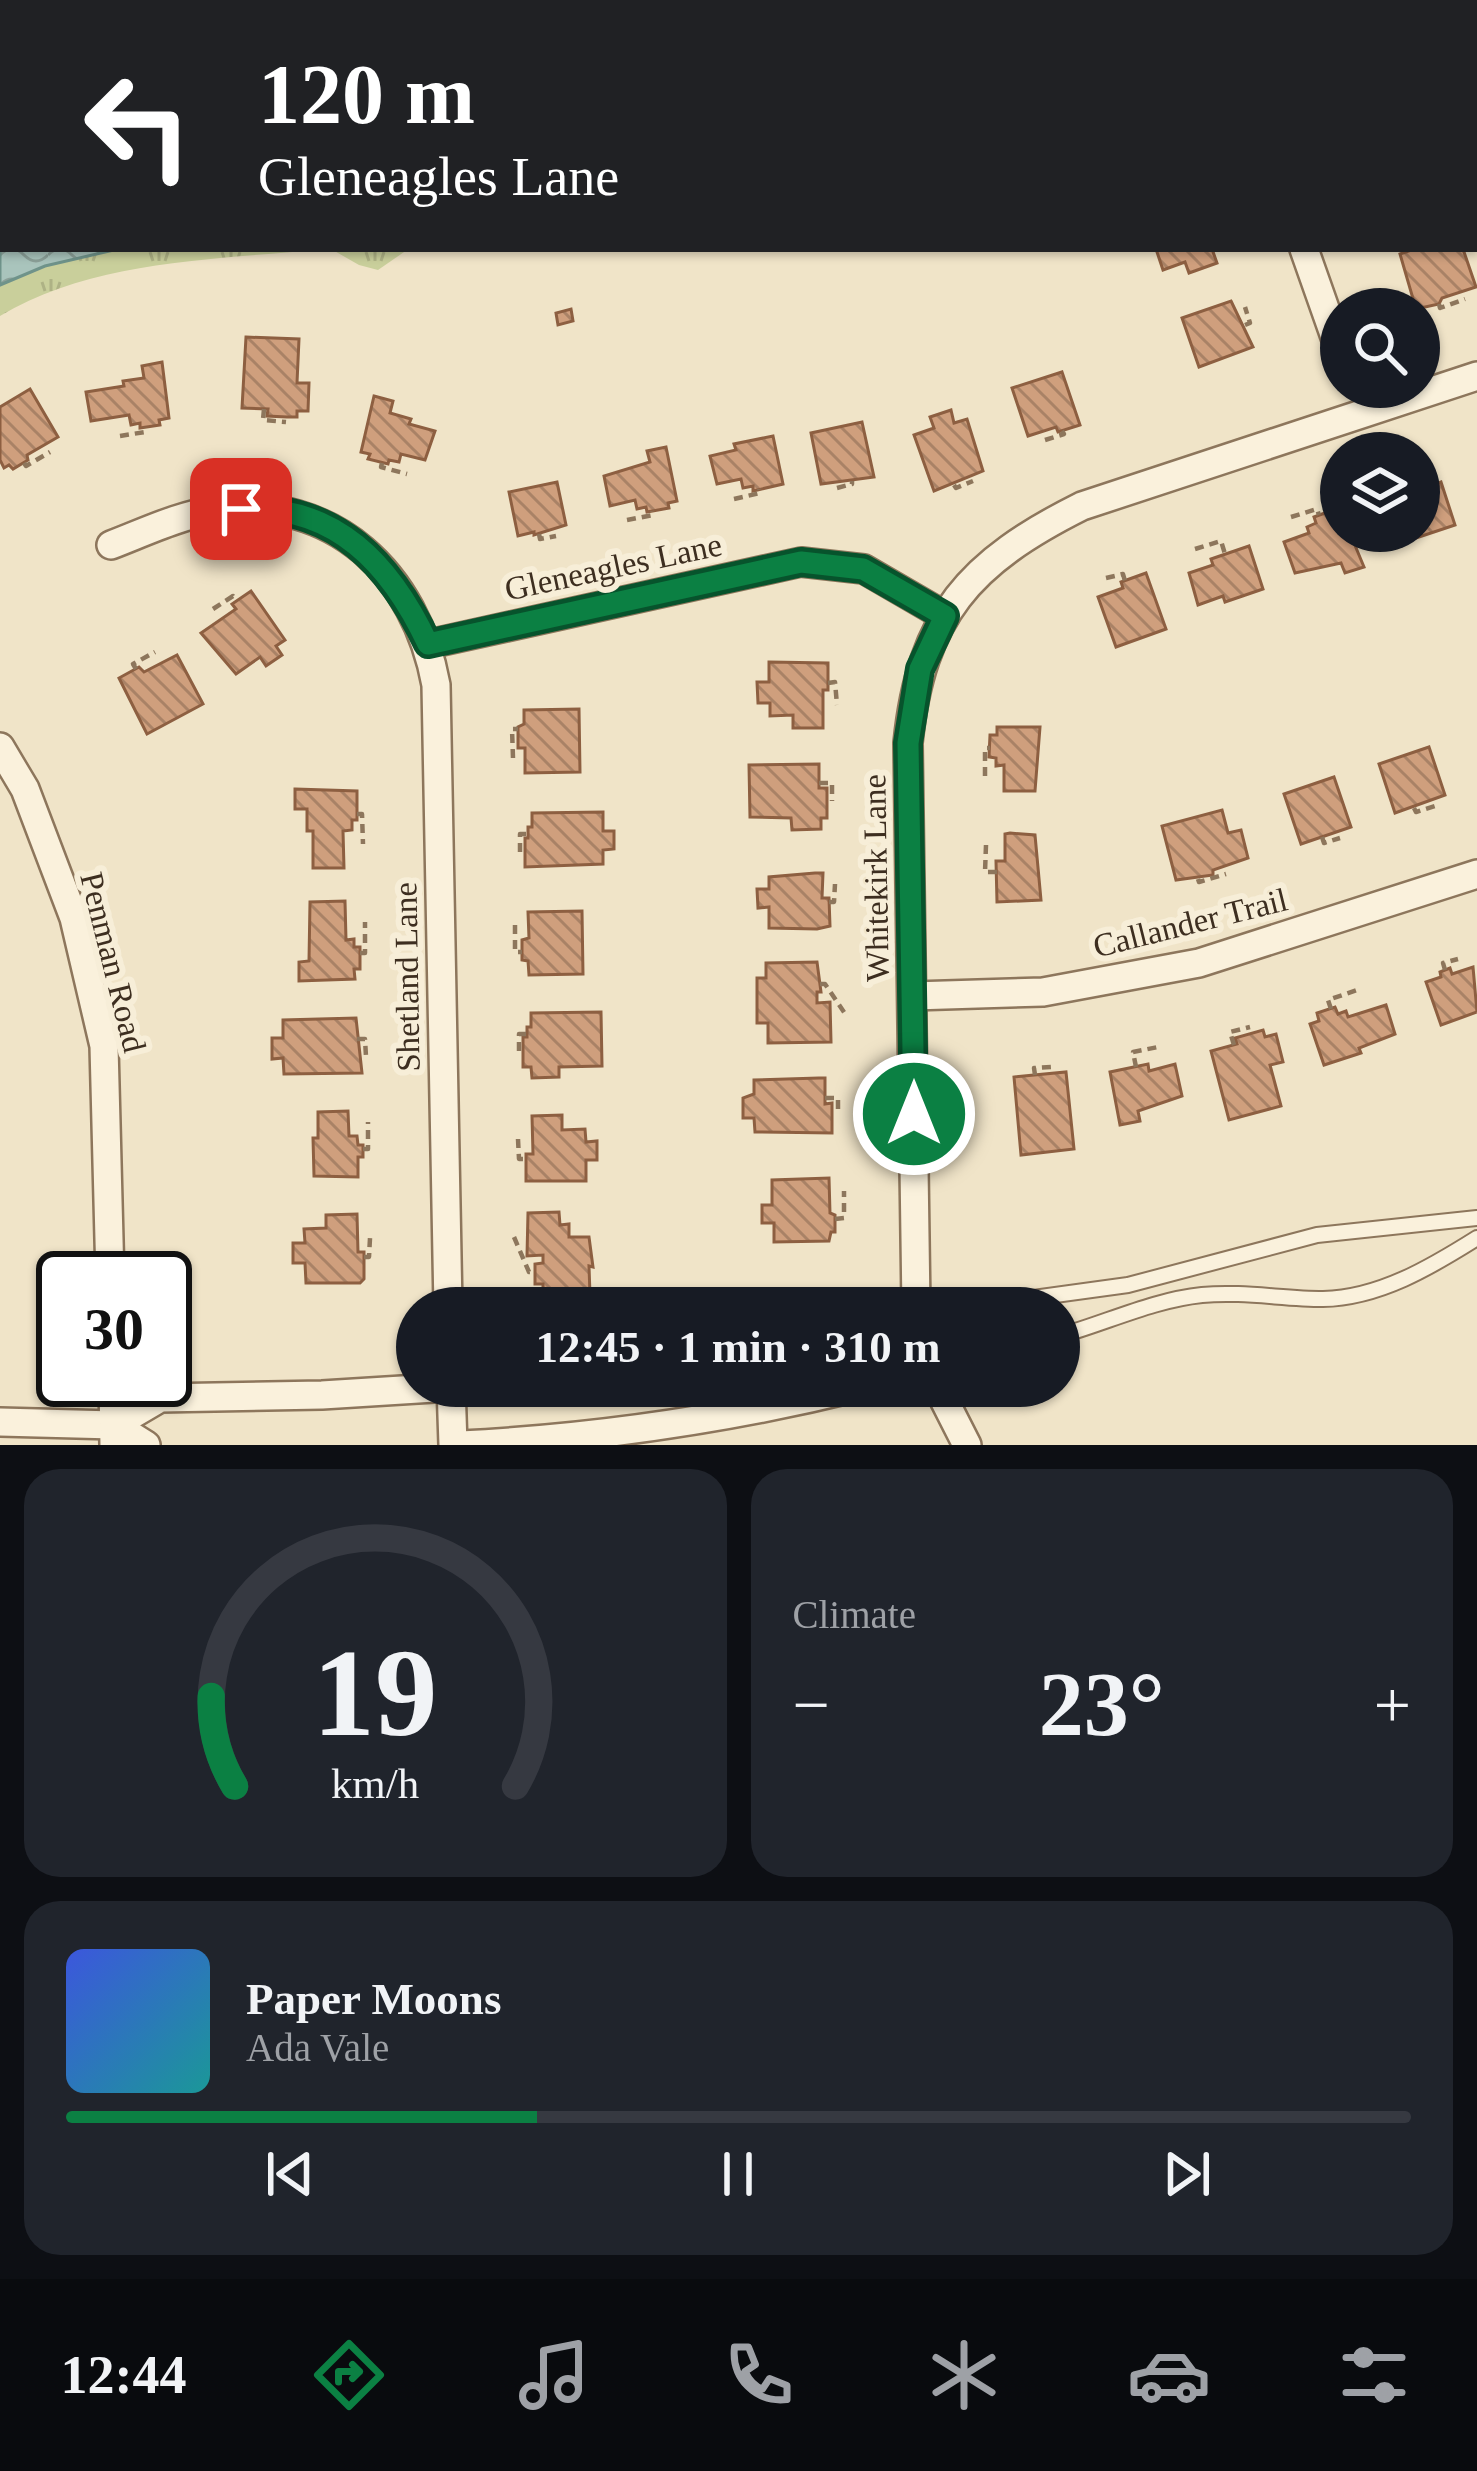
<!DOCTYPE html>
<html lang="en">
<head>
<meta charset="utf-8">
<style>
	:root { --surface:#171b24; --page:#20242c; --text:#f1f3f6; --muted:#9ea1a6; --line:#363941; --accent:#0b8043 }
	body { margin:0; font-family:"Times New Roman",serif; background:var(--page); color:var(--text); height:100vh; display:flex; flex-direction:column; font-size:45px; white-space:nowrap }
	* { box-sizing:border-box; margin:0 }
	p { font-size:39px; color:var(--muted) }
	.icon { flex:none; width:66px; height:66px; fill:none; stroke:currentColor; stroke-width:2; stroke-linecap:round; stroke-linejoin:round }
	.map { position:relative; height:1445px; overflow:hidden }
	.side { display:flex; flex-direction:column; gap:24px; padding:24px; background:#0d0f14; flex:1 }
	.side>* { flex:none }
	.guide { position:absolute; left:0px; top:0px; width:1479px; height:252px; box-shadow:0 3px 9px #0004; background:#202124; color:#fff; overflow:hidden }
	.fabs { position:absolute; left:1320px; top:288px; display:grid; gap:24px }
	.fabs a { display:grid; place-items:center; width:120px; height:120px; border-radius:50%; background:var(--surface); box-shadow:0 3px 9px #0004; font-size:60px }
	.speed { position:absolute; left:36px; top:1251px; display:flex; gap:24px; font-size:60px; font-weight:700; text-align:center }
	.speed>* { display:grid; place-content:center; width:156px; height:156px; border-radius:50%; background:var(--surface); box-shadow:0 3px 9px #0004; line-height:1 }
	.speed .limit { border:6px solid #111; border-radius:18px; background:#fff; color:#111 }
	.pin { position:absolute; display:grid; place-items:center; width:102px; height:102px; color:#fff; margin:-51px; border-radius:24px; box-shadow:0 6px 18px #0006 }
	.me { position:absolute; width:132px; margin:-66px; rotate:0deg; stroke-linejoin:round; filter:drop-shadow(0 0 9px #0008) }
	.turn { display:flex; align-items:center; gap:42px; height:252px; padding:0 60px; font-size:54px }
	.turn .icon { width:156px; height:156px; stroke-width:2.5 }
	.turn b { display:block; font-size:84px; line-height:102px }
	.big { font-size:90px; font-weight:700; line-height:1.1 }
	.side .card { flex:1; display:flex; flex-direction:column; justify-content:center; gap:18px; min-width:0; padding:0 42px; border-radius:36px; background:var(--page) }
	.side .dial { align-items:center; gap:0 }
	.dial svg { height:312px; overflow:visible; fill:none; stroke:var(--line); stroke-width:7; stroke-linecap:round; text-anchor:middle }
	.dial text { fill:var(--text); stroke:none }
	.song { display:flex; align-items:center; gap:36px }
	.cover { width:144px; height:144px; border-radius:18px; background:linear-gradient(135deg,hsl(230 70% 55%),hsl(180 70% 35%)) }
	.played { height:12px; border-radius:6px; background:linear-gradient(90deg,var(--accent) 35%,var(--line) 35%) }
	.keys { display:flex; justify-content:space-around; direction:ltr }
	.heat { display:flex; justify-content:space-between; align-items:center; font-size:66px; direction:ltr }
	.side .tiles { flex:1; display:grid; gap:24px; grid-template-columns:1fr 1fr }
	.card:last-child { grid-column:span 2 }
	.trip { position:absolute; left:396px; top:1287px; width:684px; height:120px; border-radius:60px; background:var(--surface); box-shadow:0 3px 9px #0004; font-weight:700; line-height:120px; text-align:center }
	.tab-bar { display:flex; height:192px; justify-content:space-around; align-items:center; background:#090b0e; color:var(--muted) }
	.tab-bar .icon { width:84px; height:84px }
	.tab-bar .on { color:var(--accent) }
	.tab-bar b { font-size:54px; color:var(--text) }
	.map>svg:first-child { display:block }
	.grass { fill:url(#grass-tufts) }
	.water { fill:url(#water-waves); stroke:#6f938a; stroke-width:3 }
	.building { fill:url(#building-back-hatch); stroke:#8d5f41; stroke-width:3 }
	.lines { fill:none; stroke-linecap:round; stroke-linejoin:round }
	.service-casing { stroke:#8d765c; stroke-width:18 }
	.minor-casing { stroke:#8d765c; stroke-width:32 }
	.path { stroke:#8d765c; stroke-width:4.5; stroke-dasharray:9 6; stroke-linecap:butt }
	.service { stroke:#faf1dc; stroke-width:14 }
	.minor { stroke:#faf1dc; stroke-width:27 }
	.route-casing { stroke:#07532c; stroke-width:30 }
	.route { stroke:#0b8043; stroke-width:21 }
	.labels { text-anchor:middle; stroke-width:12; stroke-linejoin:round; paint-order:stroke }
	.street-label { font-size:33px; fill:#3d2e20; stroke:#f7eed8 }
</style>
</head>
<body>
<div class="map">
<svg width="1477" height="1445" viewBox="0 0 1477 1445">
	<defs>
		<pattern id="grass-tufts" width="24" height="20" patternUnits="userSpaceOnUse" patternTransform="scale(3)"><rect width="24" height="20" fill="#c9cf9b"/><path d="M3 7l-1-3M5 7V3M7 7l1-3M15 17l-1-3M17 17v-4M19 17l1-3" fill="none" stroke="#aeb285"/></pattern>
		<pattern id="water-waves" width="16" height="10" patternUnits="userSpaceOnUse" patternTransform="scale(3)"><rect width="16" height="10" fill="#a9c4bc"/><path d="M0 5q4-4 8 0t8 0" fill="none" stroke="#8ba098"/></pattern>
		<pattern id="building-back-hatch" width="6" height="6" patternUnits="userSpaceOnUse" patternTransform="scale(3)"><rect width="6" height="6" fill="#cf9f7d"/><path d="M-1 5l2 2M0 0l6 6M5-1l2 2" fill="none" stroke="#a98266"/></pattern>
	</defs>
	<rect width="100%" height="100%" fill="#f0e4c8"/>
	<g class="grass">
		<path d="M118 249H324C217 260 95 259 0 316V285L45 266Z"/>
		<path d="M331 249H407V250L378 270 359 265Z"/>
	</g>
	<path class="water" d="M0 157 3 249H118L45 266 0 285Z"/>
	<g class="building">
		<path d="M1156 249H1212L1217 263 1189 273 1185 262 1163 270Z"/>
		<path d="M1414 249H1463L1476 287 1442 298 1439 304 1416 309 1400 254Z"/>
		<path d="M1231 301 1253 347 1199 367 1182 318Z"/>
		<path d="M571 309 573 321 558 325 556 313Z"/>
		<path d="M246 337 299 339 297 383H309L308 411H297V417H287L267 416 268 409 242 408Z"/>
		<path d="M162 362 169 418 159 420 160 425 140 428V423L131 425 129 415 91 421 86 392 124 386 123 381 144 378 142 366Z"/>
		<path d="M1062 372 1080 425 1058 432 1056 427 1028 436 1012 388Z"/>
		<path d="M30 389 58 437 27 455 28 460 13 469 9 465 4 468 0 460V407Z"/>
		<path d="M374 396 393 401 390 413 411 419 409 424 435 431 425 460 401 454 399 462 389 460 388 464 368 459 370 454 361 452Z"/>
		<path d="M951 410 954 423 967 419 983 471 934 491 914 435 934 428 930 417Z"/>
		<path d="M862 422 874 477 821 484 811 433Z"/>
		<path d="M773 436 783 484 753 491V486L743 488 741 479 717 484 710 456 736 450 734 444Z"/>
		<path d="M666 447 677 501 668 503 669 508 647 512 646 507 637 509 635 500 610 506 604 476 650 462 647 451Z"/>
		<path d="M557 482 566 525 534 535V532L518 536 509 492Z"/>
		<path d="M1441 482 1455 525 1416 538 1415 532 1390 540 1387 531H1419V490Z"/>
		<path d="M1333 510 1335 517 1341 515V531H1349L1364 567 1345 573 1341 563 1295 573 1284 542 1309 533 1307 527 1316 523 1314 517Z"/>
		<path d="M1249 546 1263 589 1225 602 1223 596 1198 605 1189 573 1213 565 1211 559Z"/>
		<path d="M1146 573 1166 629 1116 647 1098 597 1123 588 1121 582Z"/>
		<path d="M251 591 285 640 276 646 282 655 266 666 260 657 236 674 201 633 236 609 232 604Z"/>
		<path d="M177 655 203 704 147 734 119 678 139 667 144 672Z"/>
		<path d="M769 662 828 663V690H823V728H793V715L770 716V703H758L757 682H769Z"/>
		<path d="M579 709 580 772 525 773V748H518V727L524 724V710Z"/>
		<path d="M997 727H1040L1035 791H1004V765L996 766V758L989 757 990 735H997Z"/>
		<path d="M1429 747 1445 795 1395 813 1379 764Z"/>
		<path d="M819 764V788H827V818H821V829L792 830 791 818 750 817 749 765Z"/>
		<path d="M1334 777 1351 827 1301 844 1284 794Z"/>
		<path d="M295 789 357 791V820H352V830L343 831 344 868H313V831H307V809H295Z"/>
		<path d="M1222 810 1228 833 1241 830 1248 858 1213 870V875L1176 880 1162 826Z"/>
		<path d="M603 812V831H614V849L603 850V864L525 867V838H528V827H532V813Z"/>
		<path d="M1010 833 1035 835 1041 900 997 902 996 861H1005V834Z"/>
		<path d="M815 873H823L822 898H829L830 926 817 929 769 928V907L758 908 757 889H769V877Z"/>
		<path d="M345 901 346 940 354 939V947H360V969H354L355 979 299 981V962L309 961 310 902Z"/>
		<path d="M582 911 583 974 529 975 528 961 522 960V940L529 938 528 912Z"/>
		<path d="M817 962 821 992H817V1003L830 1002 831 1042 768 1043V1023H757V978H766V963Z"/>
		<path d="M1473 967 1477 1012 1441 1025 1426 982 1441 977 1440 972 1450 968 1452 974Z"/>
		<path d="M1386 1005 1395 1034 1359 1048 1361 1053 1324 1065 1310 1024 1319 1021 1317 1013 1335 1007 1338 1014 1346 1011 1348 1017Z"/>
		<path d="M601 1012 602 1066 559 1067V1077L532 1078 531 1067H523V1037H527V1027H531V1013Z"/>
		<path d="M356 1018 362 1073 284 1074 283 1058 272 1059V1038H283V1020Z"/>
		<path d="M1263 1030 1265 1037 1276 1034 1283 1062 1270 1065 1281 1106 1229 1120 1211 1051 1237 1044 1235 1038Z"/>
		<path d="M1148 1064 1149 1071 1175 1064 1182 1096 1138 1111 1140 1121 1120 1125 1110 1072Z"/>
		<path d="M1066 1072 1074 1149 1021 1155 1014 1077Z"/>
		<path d="M819 1078H825V1104L832 1103V1133L755 1132 754 1118H743V1098L754 1094V1080Z"/>
		<path d="M348 1111 349 1136H357L358 1145H363V1157H358V1177L314 1176 313 1138H318V1112Z"/>
		<path d="M562 1115V1130L585 1129 586 1142 597 1141V1160H586V1181H526V1154H533L532 1116Z"/>
		<path d="M829 1178 830 1213 835 1215V1232H831L829 1241 774 1242V1223H762V1205H772V1180Z"/>
		<path d="M559 1212 560 1225 569 1224V1237H589L593 1267 589 1266 590 1295 543 1297V1284H535V1264L543 1263V1255L527 1256 528 1213Z"/>
		<path d="M357 1214 358 1252H364V1279L360 1283H306L305 1263H293V1243H305L304 1229 326 1228V1215Z"/>
	</g>
	<g class="lines">
		<g class="service-casing">
			<g id="service">
				<path d="M961 1308 1128 1285 1317 1235 1477 1218"/>
				<path d="M1059 1336C1106 1323 1153 1300 1202 1295 1242 1291 1283 1299 1323 1299 1379 1298 1431 1267 1477 1238"/>
			</g>
		</g>
		<g class="minor-casing">
			<g id="minor">
				<path d="M1304 249 1341 354"/>
				<path d="M111 545C145 532 180 515 216 510 334 494 416 574 436 685L448 1308"/>
				<path d="M429 644 801 562 864 569 945 616"/>
				<path d="M0 747 25 789 74 918 104 1046 110 1278"/>
				<path d="M913 996 1043 992 1199 963 1477 874"/>
				<path d="M916 1308 908 743C921 615 970 562 1082 506L1477 376"/>
				<path d="M113 1380 114 1445"/>
				<path d="M451 1386 453 1445"/>
				<path d="M937 1386 967 1445"/>
				<path d="M0 1422 114 1425 160 1398 322 1395 466 1386"/>
				<path d="M114 1425 146 1445"/>
				<path d="M461 1445C598 1438 729 1419 862 1386"/>
			</g>
		</g>
		<g class="path">
			<path d="M1439 304 1440 308 1465 299"/>
			<path d="M1245 325 1250 323 1245 307"/>
			<path d="M264 409 263 420 286 422"/>
			<path d="M120 436 145 432V427"/>
			<path d="M1045 440 1064 434 1062 431"/>
			<path d="M24 463 26 466 50 452"/>
			<path d="M382 463 381 467 407 474"/>
			<path d="M954 485 956 488 973 481"/>
			<path d="M837 488 852 484V481"/>
			<path d="M734 499 760 493 759 489"/>
			<path d="M1291 517 1317 509 1319 515"/>
			<path d="M627 520 653 515 652 511"/>
			<path d="M539 534 540 539 556 536"/>
			<path d="M1195 549 1221 541 1225 554"/>
			<path d="M1106 578 1123 574 1125 581"/>
			<path d="M213 609 233 596 236 601"/>
			<path d="M136 669 133 664 155 652"/>
			<path d="M828 683 835 682 837 705"/>
			<path d="M513 758 512 729H518"/>
			<path d="M985 776V748H990"/>
			<path d="M819 783H832V801"/>
			<path d="M1414 808 1416 812 1435 806"/>
			<path d="M357 814H362L363 844"/>
			<path d="M1322 837 1324 843 1340 838"/>
			<path d="M986 845 985 872H997"/>
			<path d="M520 852V834H528"/>
			<path d="M1198 879 1199 882 1226 874"/>
			<path d="M829 902H834L835 884"/>
			<path d="M515 925V952H522"/>
			<path d="M360 953H365V922"/>
			<path d="M1445 970 1443 963 1458 959"/>
			<path d="M820 984H825L846 1015"/>
			<path d="M1331 1009 1328 1000 1357 990"/>
			<path d="M357 1039H365L366 1057"/>
			<path d="M1234 1045 1230 1032 1250 1027"/>
			<path d="M519 1051V1034H527"/>
			<path d="M1136 1067 1133 1052 1158 1047"/>
			<path d="M1035 1075 1034 1068 1051 1067"/>
			<path d="M825 1098H838V1115"/>
			<path d="M518 1139 519 1159H526"/>
			<path d="M363 1149H368V1122"/>
			<path d="M835 1219 844 1218V1191"/>
			<path d="M514 1237 529 1272H535"/>
			<path d="M364 1257H369L370 1238"/>
		</g>
		<use href="#service" class="service"/>
		<use href="#minor" class="minor"/>
	</g>
	<g class="lines">
		<g class="route-casing">
			<path id="route" d="M241 509C336 504 391 565 428 644L801 562 863 569 945 616 920 669 908 743 914 1114"/>
		</g>
		<use href="#route" class="route"/>
	</g>
	<g class="labels">
		<g class="street-label">
			<text transform="translate(613 566) rotate(-12)" y="12">Gleneagles Lane</text>
			<text transform="translate(875 878) rotate(-91)" y="12">Whitekirk Lane</text>
			<text transform="translate(1190 922) rotate(-14)" y="12">Callander Trail</text>
			<text transform="translate(114 962) rotate(76)" y="12">Penman Road</text>
			<text transform="translate(406 977) rotate(-91)" y="12">Shetland Lane</text>
		</g>
	</g>
</svg>
<div class="fabs">
<a><svg class="icon" aria-label="search" viewBox="0 0 24 24"><circle cx="10" cy="10" r="6"/><path d="M15 15l6 6"/></svg></a>
<a><svg class="icon" aria-label="layers" viewBox="0 0 24 24"><path d="M12 4l9 5-9 5-9-5zM3 14l9 5 9-5"/></svg></a>
</div>
<div class="speed"><div class="limit">30</div></div>
<div class="pin" style="left:241px;top:509px;background:#d93025"><svg class="icon" aria-label="arrive" viewBox="0 0 24 24"><path d="M6 21V4h12l-3 4 3 4H6"/></svg></div>
<svg class="me" style="left:914px;top:1114px" viewBox="-20 -20 40 40"><circle r="17" fill="#0b8043" stroke="#fff" stroke-width="3"/><path d="M0-11L8 9 0 5-8 9z" fill="#fff"/></svg>
<div class="trip">12:45 · 1 min · 310 m</div>
<div class="guide">
<div class="turn"><svg class="icon" aria-label="left" viewBox="0 0 24 24"><path d="M17 20v-9H6M10 6l-5 5 5 5"/></svg><div><b>120 m</b>Gleneagles Lane</div></div>
</div>
</div>
<section class="side">
<div class="tiles">
<div class="card dial"><svg viewBox="0 0 100 80">
<path d="M14 69A42 42 0 1 1 86 69"/>
<path d="M14 69A42 42 0 0 1 8 46" stroke="#0b8043"/>
<text x="50" y="56" font-size="32" font-weight="700">19</text>
<text x="50" y="72" font-size="11">km/h</text>
</svg></div>
<div class="card"><p>Climate</p>
<div class="heat"><a>−</a><b class="big">23°</b><a>+</a></div>
</div>
<div class="card">
<div class="song"><i class="cover"></i><div><b>Paper Moons</b><p>Ada Vale</p></div></div>
<div class="played"></div>
<div class="keys"><svg class="icon" aria-label="previous" viewBox="0 0 24 24"><path d="M18 5L8 12l10 7zM5 5v14"/></svg><svg class="icon" aria-label="pause" viewBox="0 0 24 24"><path d="M8 5v14M16 5v14"/></svg><svg class="icon" aria-label="next" viewBox="0 0 24 24"><path d="M6 5l10 7-10 7zM19 5v14"/></svg></div>
</div>
</div>
</section>
<nav class="tab-bar">
<b>12:44</b>
<svg class="icon on" aria-label="directions" viewBox="0 0 24 24"><path d="M12 3l9 9-9 9-9-9zM9 14v-3h6M13 9l2 2-2 2"/></svg>
<svg class="icon" aria-label="music" viewBox="0 0 24 24"><path d="M9 18V5l10-2v13"/><circle cx="6" cy="18" r="3"/><circle cx="16" cy="16" r="3"/></svg>
<svg class="icon" aria-label="phone" viewBox="0 0 24 24"><path d="M5 4h4l2 5-3 2q2 4 5 5l2-3 5 2v4C11 20 4 13 5 4z"/></svg>
<svg class="icon" aria-label="climate" viewBox="0 0 24 24"><path d="M12 3v18M4 7l16 10M4 17L20 7"/></svg>
<svg class="icon" aria-label="car" viewBox="0 0 24 24"><path d="M5 17H2v-5l4-1 3-4h7l3 4 3 1v5h-3M9 17h6M6 11h13"/><circle cx="7" cy="17" r="2"/><circle cx="17" cy="17" r="2"/></svg>
<svg class="icon" aria-label="filters" viewBox="0 0 24 24"><path d="M4 7h16M4 17h16"/><circle cx="9" cy="7" r="2"/><circle cx="15" cy="17" r="2"/></svg>
</nav>
</body>
</html>
